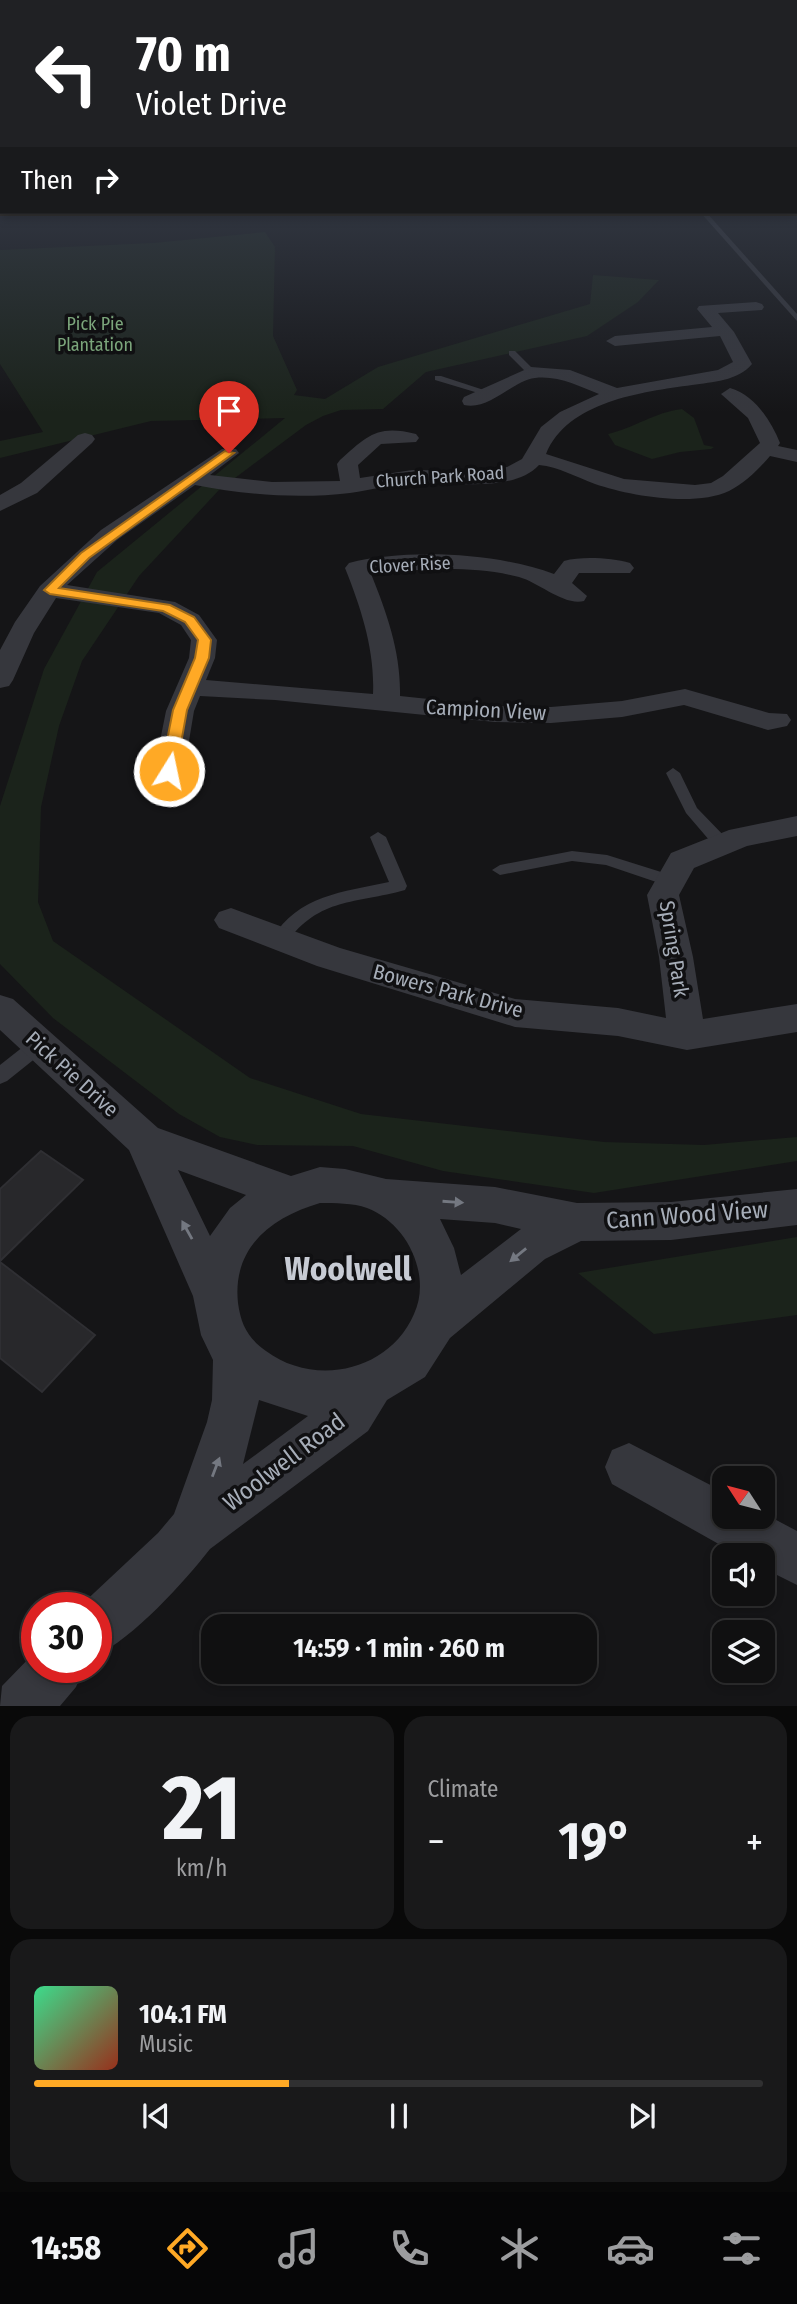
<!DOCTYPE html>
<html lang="en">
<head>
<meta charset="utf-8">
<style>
	:root { --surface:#101011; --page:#19191a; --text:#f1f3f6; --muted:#9c9d9f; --line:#303031; --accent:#ffa925 }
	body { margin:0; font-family:"Fira Sans Condensed",sans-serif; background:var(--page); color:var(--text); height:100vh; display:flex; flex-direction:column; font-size:26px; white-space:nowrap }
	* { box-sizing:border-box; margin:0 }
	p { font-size:23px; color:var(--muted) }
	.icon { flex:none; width:38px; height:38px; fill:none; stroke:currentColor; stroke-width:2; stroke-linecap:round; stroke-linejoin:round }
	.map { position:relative; height:1706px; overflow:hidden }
	.details { display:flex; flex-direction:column; gap:10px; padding:10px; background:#090909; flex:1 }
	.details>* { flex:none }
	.top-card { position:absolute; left:0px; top:0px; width:798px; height:214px; box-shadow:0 4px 10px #0003,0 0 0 2px var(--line); background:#202124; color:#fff; overflow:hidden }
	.needle { width:46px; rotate:306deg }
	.tools { position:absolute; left:712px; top:1466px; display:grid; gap:14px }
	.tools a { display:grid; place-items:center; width:63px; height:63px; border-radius:14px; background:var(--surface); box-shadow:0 4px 10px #0003,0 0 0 2px var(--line); font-size:35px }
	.speed { position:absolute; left:21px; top:1592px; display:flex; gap:14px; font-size:35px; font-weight:700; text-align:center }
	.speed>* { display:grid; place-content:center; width:91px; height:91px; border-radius:50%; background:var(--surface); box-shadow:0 4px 10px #0003,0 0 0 2px var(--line); line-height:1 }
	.speed .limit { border:10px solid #d22; background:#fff; color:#111 }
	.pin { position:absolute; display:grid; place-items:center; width:60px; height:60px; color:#fff; margin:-72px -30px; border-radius:50% 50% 50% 0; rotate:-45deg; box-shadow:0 0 7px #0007 }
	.pin .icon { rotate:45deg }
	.me { position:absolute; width:77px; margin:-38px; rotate:10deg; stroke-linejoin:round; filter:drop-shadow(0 0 5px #0008) }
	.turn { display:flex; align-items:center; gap:24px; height:147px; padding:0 21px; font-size:32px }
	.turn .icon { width:91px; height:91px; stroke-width:2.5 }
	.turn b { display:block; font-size:49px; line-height:60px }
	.then { display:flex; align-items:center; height:66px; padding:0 21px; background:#0003; gap:14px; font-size:26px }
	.big { font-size:52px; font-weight:700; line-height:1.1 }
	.details .card { flex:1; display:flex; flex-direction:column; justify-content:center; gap:10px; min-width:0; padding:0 24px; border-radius:21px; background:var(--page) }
	.details .dial { align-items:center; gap:0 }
	.dial b { font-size:91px; line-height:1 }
	.song { display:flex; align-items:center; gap:21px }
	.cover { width:84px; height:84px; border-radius:10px; background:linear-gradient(135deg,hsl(150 70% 55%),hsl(10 70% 35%)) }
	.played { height:7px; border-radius:4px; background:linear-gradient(90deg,var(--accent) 35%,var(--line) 35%) }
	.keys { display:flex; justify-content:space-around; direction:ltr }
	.heat { display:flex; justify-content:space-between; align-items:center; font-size:38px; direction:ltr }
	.details .tiles { flex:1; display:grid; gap:10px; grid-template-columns:1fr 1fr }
	.card:last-child { grid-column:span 2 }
	.trip { position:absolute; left:201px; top:1614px; width:396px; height:70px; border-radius:21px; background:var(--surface); box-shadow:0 4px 10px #0003,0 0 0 2px var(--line); font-weight:700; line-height:70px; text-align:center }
	.tabs { display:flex; height:112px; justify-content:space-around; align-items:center; background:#060607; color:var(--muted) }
	.tabs .icon { width:49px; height:49px }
	.tabs .active { color:var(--accent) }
	.tabs b { font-size:32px; color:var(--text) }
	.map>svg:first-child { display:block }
	.green { fill:#1b231b }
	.building { fill:#28282b; stroke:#2f2f33; stroke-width:2 }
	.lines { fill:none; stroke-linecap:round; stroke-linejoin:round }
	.lane { fill:#36373d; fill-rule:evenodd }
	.street { fill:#36373d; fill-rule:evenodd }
	.oneway { fill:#747881 }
	.route { fill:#ffa925; stroke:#a66e18; stroke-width:2 }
	.labels { text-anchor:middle; stroke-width:7; stroke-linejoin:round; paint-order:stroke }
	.far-park-label { font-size:18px; fill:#7ba57b; stroke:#101012 }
	.far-street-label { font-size:18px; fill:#a6adb8; stroke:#101012 }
	.street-label { font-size:21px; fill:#a6adb8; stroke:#101012 }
	.near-street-label { font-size:24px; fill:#a6adb8; stroke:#101012 }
	.near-district-label { font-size:33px; font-weight:bold; fill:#c7cbd4; stroke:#101012 }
</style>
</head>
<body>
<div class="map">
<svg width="797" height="1706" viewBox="0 0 797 1706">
	<rect width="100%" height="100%" fill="#151517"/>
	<g class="green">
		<path d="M265 232 275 247 273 336 297 390 294 395 325 399 378 367 590 304 593 275 659 280 638 302 587 336 426 372 383 409 341 410 323 416 306 425 219 490 139 576 82 661 59 726 41 807 38 902 53 941 250 1078 361 1114 604 1142 704 1145 797 1137V1161L594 1193 443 1171 353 1146 257 1145 220 1137 179 1114 53 1018 0 964V806L44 669 97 572 285 418 151 421 0 458V441L43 432 0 364V250L153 243Z"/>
		<path d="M682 409 694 418 704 445 714 447 711 449 680 452 652 459 615 445 608 434C634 428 655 412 682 409Z"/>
		<path d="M797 1237V1315L654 1334 578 1273Z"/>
	</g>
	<g class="building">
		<path d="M41 1151 83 1180 0 1261V1189Z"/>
		<path d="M0 1262 95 1335 42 1392 0 1358Z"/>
	</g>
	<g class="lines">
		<g class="lane">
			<path d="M700 212H706L797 314V321Z"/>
			<path d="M509 351H515L534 370V374H528L509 355Z"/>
			<path d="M435 376H441L493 393 485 395 435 380Z"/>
			<path d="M673 768 680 773 697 808 728 840 730 844 728 848H716L686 813 666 773Z"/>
			<path d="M378 832 386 837 407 886 405 890C355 904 320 897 286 943H274L272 939C298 895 343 892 389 882L370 837Z"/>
			<path d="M572 851 607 855 677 877 679 881 671 887 606 865 572 861 500 875 492 870 500 865Z"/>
			<path d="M40 1037 47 1039 49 1044 47 1049 7 1081 0 1084V1065L33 1039Z"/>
		</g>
		<g class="street">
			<path d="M756 302 762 304 764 307 762 310 718 313 734 332 752 364C738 381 712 382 692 385 642 392 568 401 546 454L624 479 695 485 711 483 723 476 760 443 748 418 721 394 730 388C755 395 771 421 780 443L778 446 797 450V462L770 456C759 469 745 483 729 491 695 507 630 496 595 484 576 477 559 467 539 465 512 494 449 481 414 483 392 484 372 490 350 493 299 499 246 495 195 485L117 540 67 585 175 602 199 615 217 640 215 658 206 680 373 694C375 650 361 608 345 568L349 563C408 548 498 553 554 574L564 561C583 556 611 558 630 563L634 568 630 573H579L572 583 587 596 584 601C564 606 540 583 519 577 471 565 419 569 371 574 387 613 401 653 400 696L495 706 551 707 622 701 685 689 769 713 787 714 791 720 787 726 768 730 684 705 622 717 551 723 495 722 275 700 200 696 194 711 184 771 179 777 169 780 159 777 154 771 166 711 189 658 191 640 181 625 159 613 56 598 34 633 13 680 9 686 0 688V650L15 622 40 586 101 530 222 449H236L239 453 210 475 272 482 340 481 337 464 340 460C367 436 377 424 416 434L419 438 416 442 381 444 358 465 360 478 412 470 474 471 507 467 522 459 541 427 560 412 599 394C579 386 557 375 535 378 512 381 489 411 464 405L462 401 464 397 531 367 570 370 617 388 718 370 733 362 720 336 615 346 606 341 615 336 712 327 697 309 699 306Z"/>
			<path d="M85 433 92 435 95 439 92 443 37 493 0 511V495L21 483 78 435Z"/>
			<path d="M797 816V836L747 846 694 868 679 895 693 957 703 1019 797 1004V1032L687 1050 618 1036 515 1027 317 966 219 928 214 920 219 912 231 908 340 948 515 999 618 1008 666 1018 659 957 647 895 671 853 729 830Z"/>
			<path d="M0 995 13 999 158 1128 291 1176 320 1167 345 1169 386 1179 495 1187 577 1203 671 1202 797 1189V1225L671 1240 581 1241 545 1259 450 1338 425 1377 387 1400 368 1431 210 1549C185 1581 132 1640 96 1655V1608H78L158 1533 174 1514 207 1422 212 1400 213 1360 201 1335 193 1296 129 1150 0 1030ZM178 1170 246 1195 230 1208 210 1236ZM320 1203C335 1203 353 1203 367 1208 407 1223 432 1275 414 1314 389 1372 314 1387 266 1351 248 1338 241 1325 238 1303 232 1247 272 1217 320 1203ZM440 1219 495 1223 521 1229 461 1275 454 1248ZM259 1400 308 1416 243 1464Z"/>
			<path d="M629 1443 724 1492V1517H763V1513L797 1531V1585L763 1568V1556H740L612 1484 605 1467 612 1450Z"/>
			<path d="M37 1650V1668H84L76 1687 60 1706H0L2 1686Z"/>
		</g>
	</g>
	<defs><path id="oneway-solid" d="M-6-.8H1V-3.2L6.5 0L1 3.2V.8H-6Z" transform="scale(1.75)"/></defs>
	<g class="oneway">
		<use href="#oneway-solid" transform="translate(453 1202) rotate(4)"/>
		<use href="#oneway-solid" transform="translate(187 1230) rotate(-119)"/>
		<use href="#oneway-solid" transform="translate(518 1255) rotate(141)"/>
		<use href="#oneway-solid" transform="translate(216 1467) rotate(-69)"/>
	</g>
	<linearGradient id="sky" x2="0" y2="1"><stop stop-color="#0c0c0d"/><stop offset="0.42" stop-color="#353b47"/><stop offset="1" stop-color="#353b47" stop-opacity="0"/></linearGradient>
	<rect width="797" height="413" fill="url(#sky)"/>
	<path class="route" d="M225 451 234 453 89 558 59 588 170 605 194 617 211 640 209 658 187 710 176 771 169 776 161 771 173 710 195 658 198 640 185 622 163 611 50 594 44 590 81 553Z"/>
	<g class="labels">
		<g class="far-park-label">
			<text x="95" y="330">Pick Pie<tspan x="95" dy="21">Plantation</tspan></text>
		</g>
		<g class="far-street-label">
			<text transform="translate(440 477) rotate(-4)" y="6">Church Park Road</text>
			<text transform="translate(410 565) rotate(-3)" y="6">Clover Rise</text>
		</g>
		<g class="street-label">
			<text transform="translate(486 710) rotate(3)" y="7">Campion View</text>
			<text transform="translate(674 949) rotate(81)" y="7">Spring Park</text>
			<text transform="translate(448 991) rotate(15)" y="7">Bowers Park Drive</text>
			<text transform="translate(72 1074) rotate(42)" y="7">Pick Pie Drive</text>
		</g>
		<g class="near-street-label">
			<text transform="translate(687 1215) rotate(-4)" y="8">Cann Wood View</text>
			<text transform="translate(284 1462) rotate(-37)" y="8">Woolwell Road</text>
		</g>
		<g class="near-district-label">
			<text x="348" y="1280">Woolwell</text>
		</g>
	</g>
</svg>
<div class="tools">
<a><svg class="needle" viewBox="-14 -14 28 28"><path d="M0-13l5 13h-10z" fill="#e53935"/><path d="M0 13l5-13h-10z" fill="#9c9d9f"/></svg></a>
<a><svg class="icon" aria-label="sound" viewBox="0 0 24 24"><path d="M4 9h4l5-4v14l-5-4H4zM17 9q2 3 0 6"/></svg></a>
<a><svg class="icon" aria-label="layers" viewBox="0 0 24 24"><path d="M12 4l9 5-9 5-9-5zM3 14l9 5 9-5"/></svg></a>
</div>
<div class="speed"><div class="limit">30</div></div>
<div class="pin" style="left:229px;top:453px;background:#d93025"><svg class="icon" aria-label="arrive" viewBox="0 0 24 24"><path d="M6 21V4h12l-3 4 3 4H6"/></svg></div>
<svg class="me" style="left:169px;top:771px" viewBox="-20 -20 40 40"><circle r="17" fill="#ffa925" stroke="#fff" stroke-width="3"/><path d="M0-11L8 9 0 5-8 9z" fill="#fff"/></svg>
<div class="trip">14:59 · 1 min · 260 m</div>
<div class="top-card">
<div class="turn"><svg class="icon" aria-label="left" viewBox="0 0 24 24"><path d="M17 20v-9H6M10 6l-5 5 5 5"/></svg><div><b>70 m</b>Violet Drive</div></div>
<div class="then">Then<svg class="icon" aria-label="right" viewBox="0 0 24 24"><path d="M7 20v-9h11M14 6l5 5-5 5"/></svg></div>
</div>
</div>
<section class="details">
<div class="tiles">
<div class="card dial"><b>21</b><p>km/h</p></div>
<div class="card"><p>Climate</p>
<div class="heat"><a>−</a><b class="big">19°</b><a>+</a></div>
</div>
<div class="card">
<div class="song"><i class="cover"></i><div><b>104.1 FM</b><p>Music</p></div></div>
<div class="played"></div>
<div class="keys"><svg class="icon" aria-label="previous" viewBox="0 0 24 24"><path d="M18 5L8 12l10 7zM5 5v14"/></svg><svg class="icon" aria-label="pause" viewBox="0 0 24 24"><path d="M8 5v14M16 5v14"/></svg><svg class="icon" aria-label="next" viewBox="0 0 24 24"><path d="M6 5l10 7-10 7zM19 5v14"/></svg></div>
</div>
</div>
</section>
<nav class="tabs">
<b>14:58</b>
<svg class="icon active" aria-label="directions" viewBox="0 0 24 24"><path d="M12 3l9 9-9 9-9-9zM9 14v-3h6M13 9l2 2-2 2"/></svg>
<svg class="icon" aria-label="music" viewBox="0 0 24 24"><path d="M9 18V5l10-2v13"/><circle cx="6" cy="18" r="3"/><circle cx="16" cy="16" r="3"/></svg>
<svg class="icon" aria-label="phone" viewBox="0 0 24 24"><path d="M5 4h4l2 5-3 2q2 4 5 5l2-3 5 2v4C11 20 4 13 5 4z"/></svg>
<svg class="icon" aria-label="climate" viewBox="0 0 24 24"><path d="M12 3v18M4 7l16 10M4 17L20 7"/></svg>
<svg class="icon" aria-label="car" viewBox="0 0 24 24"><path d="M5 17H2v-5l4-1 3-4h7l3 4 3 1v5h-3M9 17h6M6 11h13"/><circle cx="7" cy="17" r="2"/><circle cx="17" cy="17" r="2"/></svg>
<svg class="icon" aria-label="filters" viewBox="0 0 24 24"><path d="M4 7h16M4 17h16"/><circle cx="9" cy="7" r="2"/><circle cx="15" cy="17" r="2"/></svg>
</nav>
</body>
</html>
